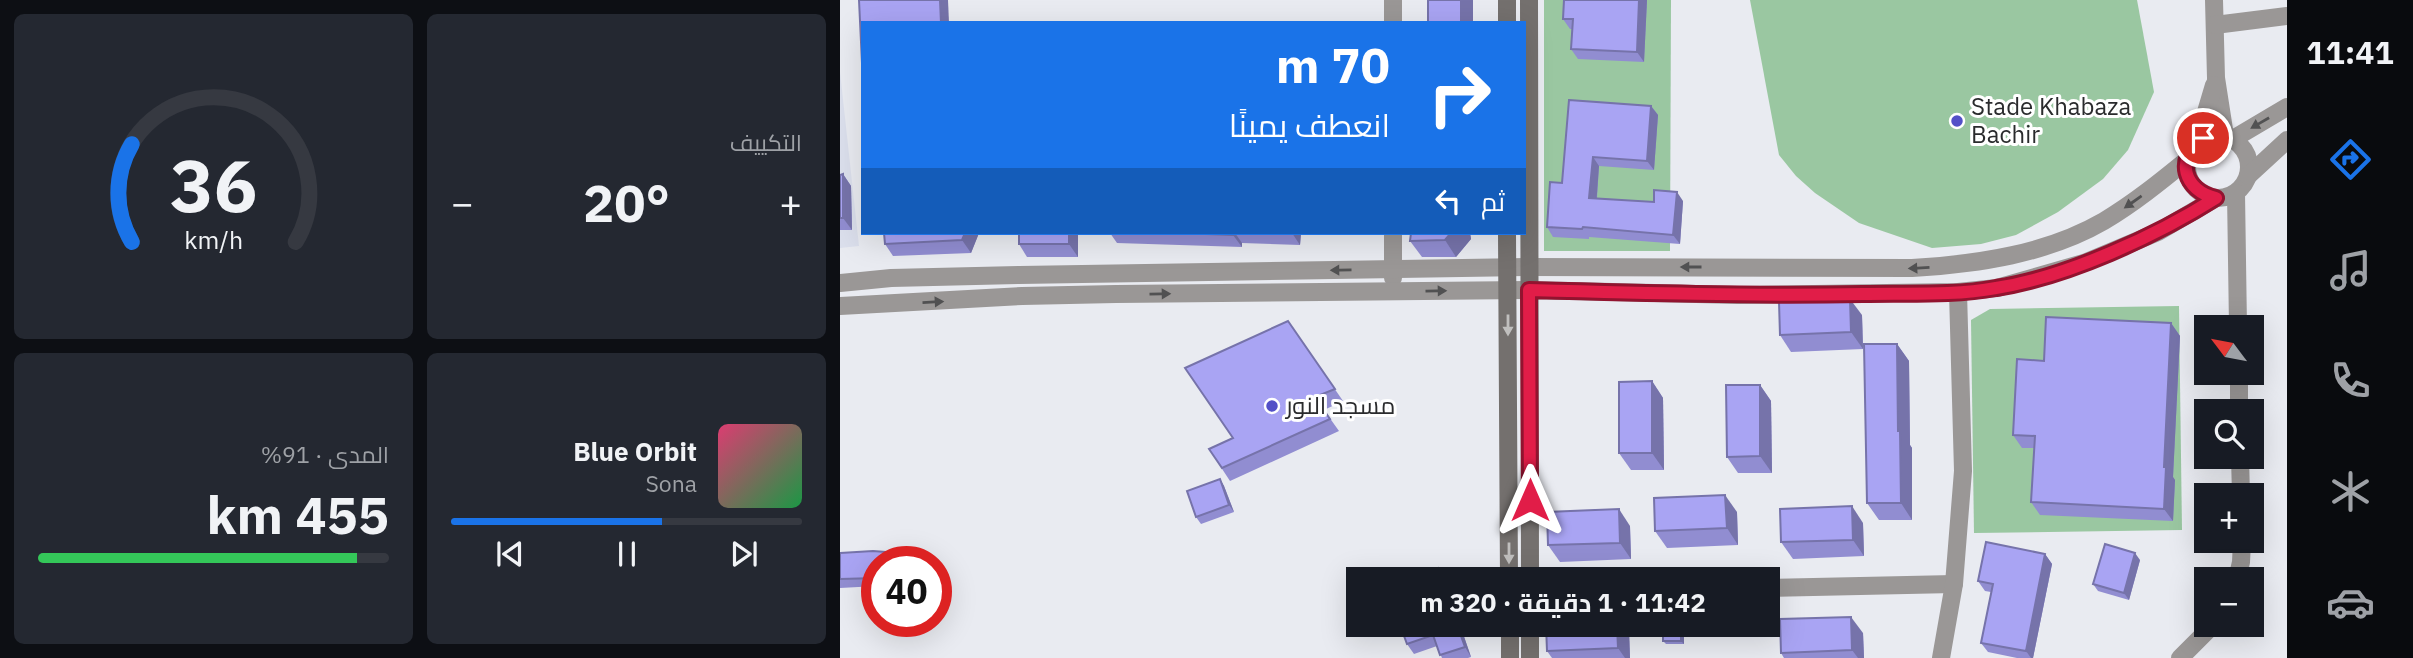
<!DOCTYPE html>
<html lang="ar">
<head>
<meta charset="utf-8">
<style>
	:root { --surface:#171b24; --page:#242831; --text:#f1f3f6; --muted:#9ea1a6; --line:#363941; --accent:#1a73e8 }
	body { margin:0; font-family:"IBM Plex Sans",Cairo,sans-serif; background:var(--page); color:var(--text); direction:rtl; height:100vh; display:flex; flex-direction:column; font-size:26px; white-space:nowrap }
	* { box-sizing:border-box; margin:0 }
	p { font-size:23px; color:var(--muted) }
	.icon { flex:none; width:38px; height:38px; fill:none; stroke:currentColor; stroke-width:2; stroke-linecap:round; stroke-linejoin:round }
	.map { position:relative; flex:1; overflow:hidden; direction:ltr }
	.side { display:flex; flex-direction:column; gap:14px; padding:14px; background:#0d0f14; width:840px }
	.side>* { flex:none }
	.top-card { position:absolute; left:21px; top:21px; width:665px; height:214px; border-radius:0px; box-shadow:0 7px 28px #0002; direction:rtl; background:#1a73e8; color:#fff; overflow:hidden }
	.needle { width:46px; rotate:302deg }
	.controls { position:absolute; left:1354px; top:315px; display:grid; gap:14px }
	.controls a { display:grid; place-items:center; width:70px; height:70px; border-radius:0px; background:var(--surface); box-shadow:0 7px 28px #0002; font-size:35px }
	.speed { position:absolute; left:21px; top:546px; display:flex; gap:14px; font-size:35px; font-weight:700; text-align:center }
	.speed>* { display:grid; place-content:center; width:91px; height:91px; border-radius:50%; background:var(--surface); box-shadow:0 7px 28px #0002; line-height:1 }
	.speed .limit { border:10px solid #d22; background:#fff; color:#111 }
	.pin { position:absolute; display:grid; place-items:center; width:60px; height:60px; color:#fff; margin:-30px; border:4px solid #fff; border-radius:50%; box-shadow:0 2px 7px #0007 }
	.me { position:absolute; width:77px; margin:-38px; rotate:0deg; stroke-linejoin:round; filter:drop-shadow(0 0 5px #0008) }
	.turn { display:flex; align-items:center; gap:24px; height:147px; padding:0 21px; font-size:32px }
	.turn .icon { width:91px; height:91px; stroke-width:2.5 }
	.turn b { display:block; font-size:49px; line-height:60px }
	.then { display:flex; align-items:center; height:66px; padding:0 21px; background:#0003; gap:14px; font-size:26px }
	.big { font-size:52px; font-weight:700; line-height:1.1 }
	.side .card { flex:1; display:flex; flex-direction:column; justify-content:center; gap:10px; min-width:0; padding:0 24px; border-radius:10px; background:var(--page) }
	.side .dial { align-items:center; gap:0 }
	.dial svg { height:182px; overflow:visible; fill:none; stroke:var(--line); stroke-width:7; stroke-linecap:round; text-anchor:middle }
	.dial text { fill:var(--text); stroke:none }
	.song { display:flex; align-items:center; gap:21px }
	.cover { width:84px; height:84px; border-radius:10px; background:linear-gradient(135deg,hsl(340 70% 55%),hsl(140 70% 35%)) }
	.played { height:7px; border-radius:4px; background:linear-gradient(90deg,var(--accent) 60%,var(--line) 60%) }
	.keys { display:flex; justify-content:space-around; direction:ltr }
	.heat { display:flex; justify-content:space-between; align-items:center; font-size:38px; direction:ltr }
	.charge { height:10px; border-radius:5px; background:linear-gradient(90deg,#34c759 91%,var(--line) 0) }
	.side .tiles { flex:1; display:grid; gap:14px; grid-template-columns:repeat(2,1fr) }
	.trip { position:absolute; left:506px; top:567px; width:434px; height:70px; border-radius:0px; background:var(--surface); box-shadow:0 7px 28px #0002; font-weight:700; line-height:70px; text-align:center; direction:rtl }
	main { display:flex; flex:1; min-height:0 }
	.tabs { display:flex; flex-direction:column; width:126px; justify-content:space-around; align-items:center; background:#090b0e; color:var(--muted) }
	.tabs .icon { width:49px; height:49px }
	.tabs .on { color:var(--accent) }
	.tabs b { font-size:32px; color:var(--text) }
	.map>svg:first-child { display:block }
	.built { fill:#dbdfec }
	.green { fill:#9ac7a1 }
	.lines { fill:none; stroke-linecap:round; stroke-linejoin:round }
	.street { stroke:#9a9796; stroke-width:18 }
	.secondary { stroke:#74706e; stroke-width:18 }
	.wall { fill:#918dd1 }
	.shaded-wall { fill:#7673aa }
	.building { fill:#a9a4f3; stroke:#7673aa; stroke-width:2 }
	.oneway { fill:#515152 }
	.oneway2 { fill:#c0bfbe }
	.route-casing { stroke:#92132f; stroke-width:18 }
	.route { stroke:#e11d48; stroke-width:12 }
	.poi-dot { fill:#5350c7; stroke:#fff; stroke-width:2.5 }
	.labels { text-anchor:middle; stroke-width:6; stroke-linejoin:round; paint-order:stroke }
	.poi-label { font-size:24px; fill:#2a2b2d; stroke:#fff; text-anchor:start }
</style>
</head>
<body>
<main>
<nav class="tabs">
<b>11:41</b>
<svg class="icon on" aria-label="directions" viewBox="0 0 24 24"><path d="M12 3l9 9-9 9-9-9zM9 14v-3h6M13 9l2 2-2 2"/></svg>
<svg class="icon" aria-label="music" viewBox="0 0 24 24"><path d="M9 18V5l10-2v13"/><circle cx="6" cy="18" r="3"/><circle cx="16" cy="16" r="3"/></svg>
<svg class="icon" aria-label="phone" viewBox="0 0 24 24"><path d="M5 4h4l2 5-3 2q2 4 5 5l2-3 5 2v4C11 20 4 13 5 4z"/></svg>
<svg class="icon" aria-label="climate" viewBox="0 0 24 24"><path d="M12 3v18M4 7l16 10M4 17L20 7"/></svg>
<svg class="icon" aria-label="car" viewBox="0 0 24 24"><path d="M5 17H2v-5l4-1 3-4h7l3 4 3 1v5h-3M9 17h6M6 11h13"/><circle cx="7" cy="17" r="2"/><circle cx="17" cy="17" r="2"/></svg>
</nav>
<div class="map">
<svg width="1447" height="658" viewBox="0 0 1447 658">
	<rect width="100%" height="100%" fill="#e9ebf1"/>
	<path class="built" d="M0 72 19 246 0 248Z"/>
	<g class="green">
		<path d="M704 0H831L830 251H704Z"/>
		<path d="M910 0H1297L1314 92 1288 150 1263 179 1218 212 1176 235 1141 244 1092 248 1019 223 975 193 956 176 939 155Z"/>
		<path d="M1339 306 1342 530 1134 533 1131 320 1150 309Z"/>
	</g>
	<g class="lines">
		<g class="street">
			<path d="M1374 0 1376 78 1385 136"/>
			<path d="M553 23V0"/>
			<path d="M1375 25 1447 16"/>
			<circle cx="1378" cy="167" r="31"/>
			<path d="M1393 139 1447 107"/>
			<path d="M1357 142 1374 85"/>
			<path d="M1408 176 1447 140"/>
			<path d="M1396 193 1398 327"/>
			<path d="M553 278V233"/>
			<path d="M0 283 51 278 179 275 689 267 1072 268C1138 264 1207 254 1264 221 1294 203 1320 182 1347 160"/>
			<path d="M0 306 182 296 276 294 689 290 898 295 1118 292 1157 288 1244 263 1318 232 1376 198"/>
			<path d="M1399 373V411"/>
			<path d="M1400 457 1401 495"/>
			<path d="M1397 579 1401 562 1402 541"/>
			<path d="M928 588 1114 584"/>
			<path d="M1101 658 1114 584 1123 471 1118 292"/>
			<path d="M1340 658 1373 625"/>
		</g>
		<g class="secondary">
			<path d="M667 0V23"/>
			<path d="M689 0 690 579"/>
			<path d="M667 233 669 579"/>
			<path d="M670 625V658"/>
			<path d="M690 658V625"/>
		</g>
	</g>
	<g class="wall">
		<path d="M724 0H807L804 62 738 59 731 49 732 29H730L723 19Z"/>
		<path d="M811 106 818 115 814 170 759 166 757 198 814 202 843 201 840 244 749 237V239L713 237 707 227 722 183Z"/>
		<path d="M3 174 11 186 12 230H0V175Z"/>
		<path d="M44 233H139L131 253 53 256 45 244Z"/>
		<path d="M179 233H238V257H187L179 244Z"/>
		<path d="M270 233H461L460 245 402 243V247L277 243Z"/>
		<path d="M571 233H630L631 239 616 257H582L570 241Z"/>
		<path d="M1022 315 1023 349 951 352 940 335Z"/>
		<path d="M448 321 503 401 484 410 499 431 390 481 369 449 393 438Z"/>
		<path d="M1331 323 1340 336 1333 477 1335 480 1333 521 1200 515 1191 502 1194 448H1182L1173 435 1204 361Z"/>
		<path d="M1057 344 1069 361 1070 445 1072 448V520H1039L1027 503Z"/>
		<path d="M812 381 823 398 824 470H791L779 453Z"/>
		<path d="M920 385 931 401 932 473H898L887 457Z"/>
		<path d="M380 479 384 486 394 512 361 524 356 517Z"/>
		<path d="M897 512 898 545 827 548 815 531Z"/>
		<path d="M1023 523 1024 556 953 559 941 542Z"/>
		<path d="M790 526 791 559 720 562 708 545Z"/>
		<path d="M0 553 37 562V586L0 588Z"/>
		<path d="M1205 554 1212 564 1193 658H1177L1148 652 1141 643 1151 592 1145 591 1138 581Z"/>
		<path d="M1300 560 1289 600 1258 591 1253 584Z"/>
		<path d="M560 625H620L631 657 628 658H602L597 646 574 654 567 644Z"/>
		<path d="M706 625H784L789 631 790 658H712L707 651Z"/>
		<path d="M823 625H844V644H826L823 641Z"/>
		<path d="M1023 633 1024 658H944L941 653Z"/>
	</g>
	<g class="shaded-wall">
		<path d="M100 0H108L109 23H101Z"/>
		<rect x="621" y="0" width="12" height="23"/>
		<path d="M799 0H807L804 62 797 52Z"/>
		<path d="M811 106 818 115 814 170 807 161Z"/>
		<path d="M753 157 759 166 756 207 749 198Z"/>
		<path d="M3 174 11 186 12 230 3 218Z"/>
		<path d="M837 192 843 201 840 244 833 235Z"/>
		<path d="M125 233H139L131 253 122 240Z"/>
		<path d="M229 233H238V257L229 244Z"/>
		<path d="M393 233H395L402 243V247L393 235Z"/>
		<path d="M452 233H461L460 245Z"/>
		<path d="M611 233H630L631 239 616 257 605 240Z"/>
		<path d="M1010 299 1022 315 1023 349 1011 332Z"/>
		<path d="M1331 323 1340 336 1333 477 1335 480 1333 521 1324 509V467Z"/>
		<path d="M1057 344 1069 361 1070 445 1072 448V520L1061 503 1058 431Z"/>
		<path d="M812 381 823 398 824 470 812 453Z"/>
		<path d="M920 385 931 401 932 473 920 456Z"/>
		<path d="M380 479 384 486 394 512 389 505Z"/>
		<path d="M885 495 897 512 898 545 887 528Z"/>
		<path d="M1012 506 1023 523 1024 556 1013 540Z"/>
		<path d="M779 509 790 526 791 559 780 543Z"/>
		<path d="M1295 553 1300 560 1289 600 1284 593Z"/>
		<path d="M72 554 78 562H72Z"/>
		<path d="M1205 554 1212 564 1193 658H1191L1186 651Z"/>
		<path d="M598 568 605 579H601Z"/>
		<path d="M1011 617 1023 633 1024 658H1018L1012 650Z"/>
		<path d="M617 625H620L631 657 625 647Z"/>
		<path d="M777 625H784L789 631 790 658H785L778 648Z"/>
		<path d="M841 625H844V644L841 641Z"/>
	</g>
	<g class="building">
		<path d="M19 0H100L101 23H23V84Z"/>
		<rect x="588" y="0" width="33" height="23"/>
		<path d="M724 0H799L797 52 731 49 733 19H723Z"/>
		<path d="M729 100 811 106 807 161 753 157 749 198 814 202V190L837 192 833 235 743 227 742 229 707 227 710 182 722 183Z"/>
		<path d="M3 174V218H0V175Z"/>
		<path d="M44 233H125L122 240 45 244Z"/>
		<rect x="179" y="233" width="50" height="11"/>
		<path d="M337 233H393V235Z"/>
		<path d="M571 233H611L605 240 570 241Z"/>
		<path d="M1010 299 1011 332 940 335 939 302Z"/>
		<path d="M1206 317 1331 323 1324 467H1326L1324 509 1191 502 1195 436 1173 435 1177 359 1204 361Z"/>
		<path d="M448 321 495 389 475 397 490 419 382 468 369 449 393 438 345 368Z"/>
		<path d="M1024 344H1057L1058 431H1060L1061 503H1027Z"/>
		<path d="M812 381V453H779V382Z"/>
		<path d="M886 385H920V456L887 457Z"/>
		<path d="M380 479 389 505 356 517 347 491Z"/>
		<path d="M885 495 887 528 815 531 814 498Z"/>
		<path d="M1012 506 1013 540 941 542 940 509Z"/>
		<path d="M779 509 780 543 708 545 707 512Z"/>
		<path d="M1146 542 1205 554 1186 651 1141 643 1153 584 1138 581Z"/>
		<path d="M1265 544 1295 553 1284 593 1253 584Z"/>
		<path d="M33 551 72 554V562H37V578L0 579V553Z"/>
		<path d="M598 568 601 579H576L575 576Z"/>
		<path d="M1011 617 1012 650 941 653 940 619Z"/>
		<path d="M560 625H617L625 647 600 655 593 635 567 644Z"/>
		<path d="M706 625H777L778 648 707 651Z"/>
		<rect x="823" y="625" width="18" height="16"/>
	</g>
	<defs><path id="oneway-solid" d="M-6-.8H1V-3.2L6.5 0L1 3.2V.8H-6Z" transform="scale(1.75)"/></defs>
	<g class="oneway">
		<use href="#oneway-solid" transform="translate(1420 123) rotate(150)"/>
		<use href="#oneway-solid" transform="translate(1293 202) rotate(145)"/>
		<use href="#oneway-solid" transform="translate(851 267) rotate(-180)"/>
		<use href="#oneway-solid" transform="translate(1079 268) rotate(177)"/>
		<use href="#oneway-solid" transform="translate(501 270) rotate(179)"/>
		<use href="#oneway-solid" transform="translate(596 291) rotate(-1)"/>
		<use href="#oneway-solid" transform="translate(320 294) rotate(-1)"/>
		<use href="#oneway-solid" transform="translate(93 302) rotate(-3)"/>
	</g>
	<g class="oneway2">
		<use href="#oneway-solid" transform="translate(668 325) rotate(90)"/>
		<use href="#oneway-solid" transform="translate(669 553) rotate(90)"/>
	</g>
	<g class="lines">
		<g class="route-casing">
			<path id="route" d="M690 500 689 290C800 293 912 296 1023 294 1067 293 1113 296 1156 288 1227 277 1316 236 1376 198 1344 191 1334 158 1363 138"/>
		</g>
		<use href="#route" class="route"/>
	</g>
	<g class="poi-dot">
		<circle cx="1117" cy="121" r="7"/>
		<circle cx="432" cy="406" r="7"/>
	</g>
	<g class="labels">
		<g class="poi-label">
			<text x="1131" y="115">Stade Khabaza<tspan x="1131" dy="28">Bachir</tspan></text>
			<text x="446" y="414">مسجد النور</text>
		</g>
	</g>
</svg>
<div class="controls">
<a><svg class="needle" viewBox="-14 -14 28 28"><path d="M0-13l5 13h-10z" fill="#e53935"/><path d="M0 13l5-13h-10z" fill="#9ea1a6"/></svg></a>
<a><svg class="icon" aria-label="search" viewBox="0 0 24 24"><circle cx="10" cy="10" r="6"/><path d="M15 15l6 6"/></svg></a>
<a>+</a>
<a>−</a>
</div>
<div class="speed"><div class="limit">40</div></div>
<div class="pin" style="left:1363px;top:138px;background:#d93025"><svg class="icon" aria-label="arrive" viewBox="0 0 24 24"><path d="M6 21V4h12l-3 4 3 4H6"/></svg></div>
<svg class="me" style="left:690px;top:500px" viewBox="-20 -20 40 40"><path d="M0-17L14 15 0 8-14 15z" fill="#e11d48" stroke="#fff" stroke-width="4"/></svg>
<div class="trip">11:42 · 1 دقيقة · 320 m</div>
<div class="top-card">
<div class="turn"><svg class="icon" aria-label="right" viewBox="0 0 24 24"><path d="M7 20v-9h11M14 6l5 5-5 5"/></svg><div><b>70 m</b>انعطف يمينًا</div></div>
<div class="then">ثم<svg class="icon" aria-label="left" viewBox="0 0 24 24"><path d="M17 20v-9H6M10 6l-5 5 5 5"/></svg></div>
</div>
</div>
<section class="side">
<div class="tiles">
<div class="card"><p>التكييف</p>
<div class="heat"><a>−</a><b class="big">20°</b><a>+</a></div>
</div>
<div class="card dial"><svg viewBox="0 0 100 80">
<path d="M14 69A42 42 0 1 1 86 69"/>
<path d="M14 69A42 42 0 0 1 14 26" stroke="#1a73e8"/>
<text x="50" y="56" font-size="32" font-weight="700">36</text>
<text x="50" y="72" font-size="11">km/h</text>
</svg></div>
<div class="card">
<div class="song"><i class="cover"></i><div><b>Blue Orbit</b><p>Sona</p></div></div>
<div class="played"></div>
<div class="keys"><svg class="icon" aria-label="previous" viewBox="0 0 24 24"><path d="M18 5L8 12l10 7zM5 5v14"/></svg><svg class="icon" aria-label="pause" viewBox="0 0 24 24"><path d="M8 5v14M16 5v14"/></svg><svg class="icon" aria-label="next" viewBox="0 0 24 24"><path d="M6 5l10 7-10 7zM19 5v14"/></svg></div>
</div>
<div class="card"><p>المدى · 91%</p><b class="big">455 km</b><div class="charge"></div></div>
</div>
</section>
</main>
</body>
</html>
